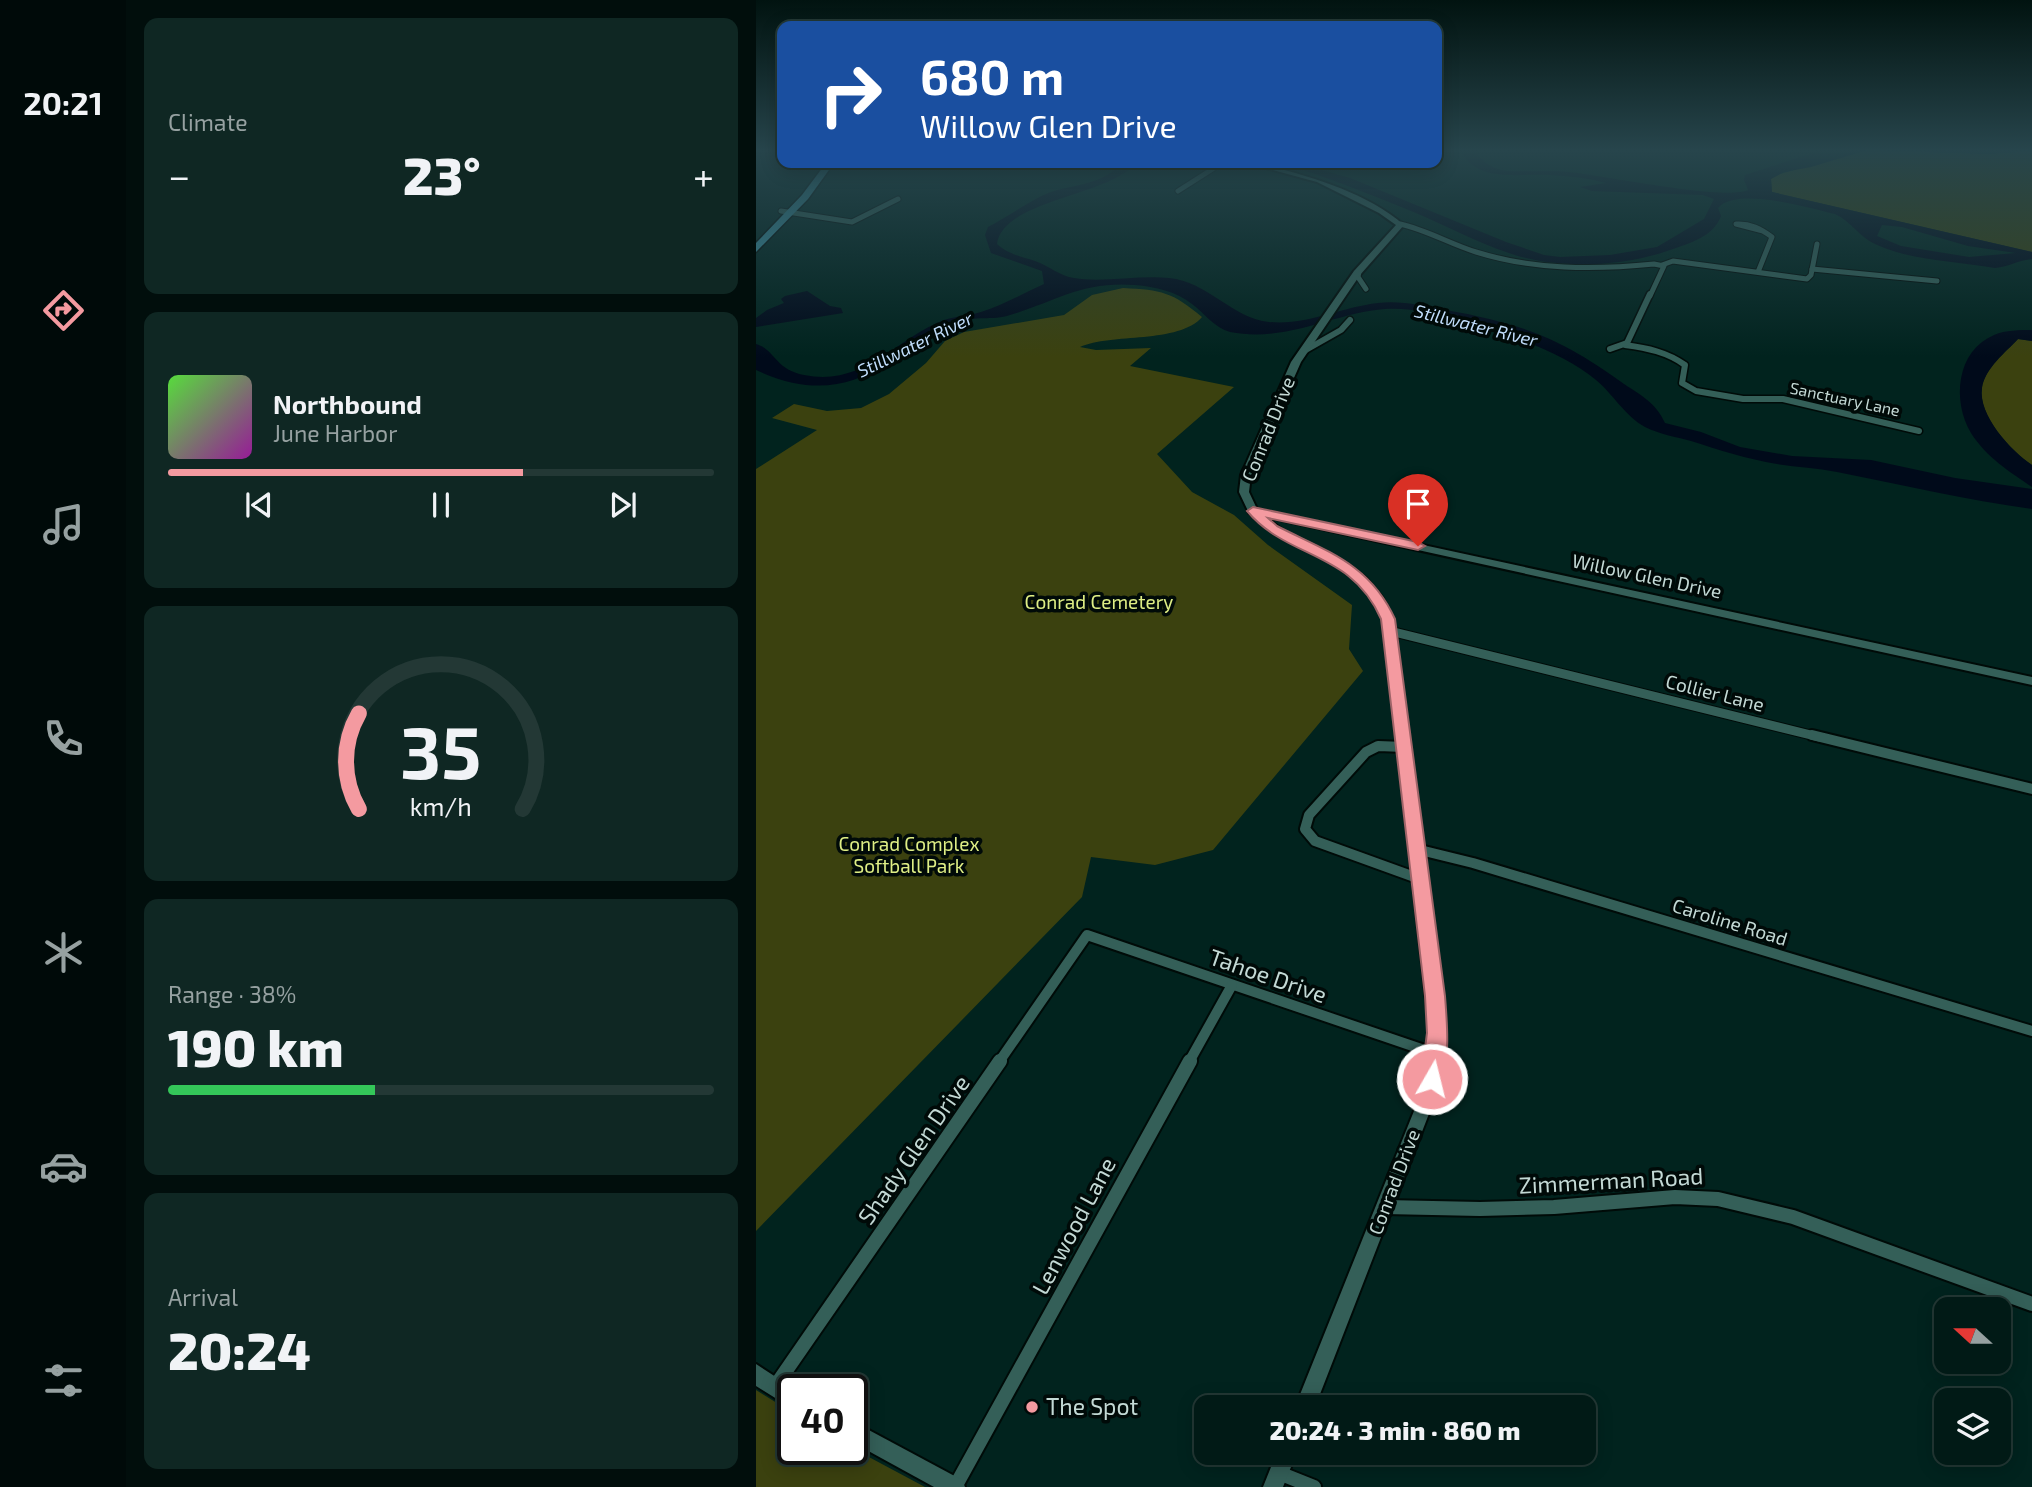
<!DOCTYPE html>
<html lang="en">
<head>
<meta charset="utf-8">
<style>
	:root { --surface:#011a16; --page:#0f2723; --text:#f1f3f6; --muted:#96a1a1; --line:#233835; --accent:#f49aa0 }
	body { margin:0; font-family:"Exo 2",sans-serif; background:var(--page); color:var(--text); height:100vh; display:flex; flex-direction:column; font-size:26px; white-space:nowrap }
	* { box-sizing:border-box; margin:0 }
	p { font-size:23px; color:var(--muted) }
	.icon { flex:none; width:38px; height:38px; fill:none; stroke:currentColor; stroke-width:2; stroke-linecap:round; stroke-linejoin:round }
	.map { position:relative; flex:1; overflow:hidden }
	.panel { display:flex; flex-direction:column; gap:18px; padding:18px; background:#010e0c; width:630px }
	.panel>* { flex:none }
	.hud { position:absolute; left:21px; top:21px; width:665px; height:147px; border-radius:14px; box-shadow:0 4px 18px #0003,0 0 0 2px var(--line); background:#1a4fa0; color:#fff; overflow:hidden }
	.needle { width:46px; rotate:291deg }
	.tools { position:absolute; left:1178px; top:1297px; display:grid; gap:14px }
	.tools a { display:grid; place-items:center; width:77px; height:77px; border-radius:14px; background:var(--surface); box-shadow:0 4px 18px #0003,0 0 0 2px var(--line); font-size:35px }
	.speed { position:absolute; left:21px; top:1374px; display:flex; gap:14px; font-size:35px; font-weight:700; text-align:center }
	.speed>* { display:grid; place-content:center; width:91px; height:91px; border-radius:50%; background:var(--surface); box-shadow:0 4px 18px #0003,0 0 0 2px var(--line); line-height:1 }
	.speed .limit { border:4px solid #111; border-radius:10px; background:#fff; color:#111 }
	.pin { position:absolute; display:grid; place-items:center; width:60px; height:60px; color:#fff; margin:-72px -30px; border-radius:50% 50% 50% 0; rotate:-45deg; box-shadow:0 0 7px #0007 }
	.pin .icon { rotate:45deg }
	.me { position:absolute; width:77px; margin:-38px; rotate:8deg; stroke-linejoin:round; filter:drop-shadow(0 0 5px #0008) }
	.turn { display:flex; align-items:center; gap:24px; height:147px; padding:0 28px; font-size:32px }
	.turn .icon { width:91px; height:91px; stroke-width:2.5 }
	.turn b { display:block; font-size:49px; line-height:60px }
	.big { font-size:52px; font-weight:800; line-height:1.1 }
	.panel .widget { flex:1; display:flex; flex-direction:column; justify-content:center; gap:10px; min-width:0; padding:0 24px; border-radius:14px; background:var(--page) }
	.panel .dial { align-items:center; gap:0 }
	.dial svg { height:182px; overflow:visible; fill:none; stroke:var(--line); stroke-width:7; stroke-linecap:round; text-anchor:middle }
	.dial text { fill:var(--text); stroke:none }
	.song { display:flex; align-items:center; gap:21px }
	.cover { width:84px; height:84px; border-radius:10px; background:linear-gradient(135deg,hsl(110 70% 55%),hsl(300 70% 35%)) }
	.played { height:7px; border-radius:4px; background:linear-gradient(90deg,var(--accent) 65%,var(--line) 65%) }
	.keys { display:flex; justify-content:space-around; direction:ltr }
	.heat { display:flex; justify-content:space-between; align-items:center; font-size:38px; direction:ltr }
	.charge { height:10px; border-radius:5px; background:linear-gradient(90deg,#34c759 38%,var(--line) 0) }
	.trip { position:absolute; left:438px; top:1395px; width:402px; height:70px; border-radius:14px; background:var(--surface); box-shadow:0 4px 18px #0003,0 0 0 2px var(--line); font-weight:800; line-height:70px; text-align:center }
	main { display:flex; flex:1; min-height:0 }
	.menu { display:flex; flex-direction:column; width:126px; justify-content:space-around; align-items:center; background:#000a09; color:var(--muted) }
	.menu .icon { width:49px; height:49px }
	.menu .active { color:var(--accent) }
	.menu b { font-size:32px; color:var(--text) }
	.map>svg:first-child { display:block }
	.green { fill:#3b410f }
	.water { fill:#000a1a; fill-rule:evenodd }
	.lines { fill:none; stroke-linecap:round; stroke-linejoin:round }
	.minor-far4-casing { stroke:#000b08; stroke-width:7 }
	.minor-far3-casing { stroke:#000b08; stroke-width:9 }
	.minor-far2-casing { stroke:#000b08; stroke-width:11 }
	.minor-far1-casing { stroke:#000b08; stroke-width:14 }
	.minor-casing { stroke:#000b08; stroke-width:18 }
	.tertiary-casing { stroke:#000b08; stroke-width:4 }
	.secondary-casing { stroke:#000b08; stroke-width:4 }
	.trunk-casing { stroke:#000b08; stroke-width:3 }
	.minor-far4 { stroke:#345f58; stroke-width:5 }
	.minor-far3 { stroke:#345f58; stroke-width:6 }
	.minor-far2 { stroke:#345f58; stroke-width:9 }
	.minor-far1 { stroke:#345f58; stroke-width:10 }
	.minor { stroke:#345f58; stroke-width:14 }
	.tertiary { fill:#345f58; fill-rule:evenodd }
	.secondary { fill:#345f58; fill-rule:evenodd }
	.trunk { fill:#3a8c9d; fill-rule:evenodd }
	.route { fill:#f49aa0; stroke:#9f6468; stroke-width:2 }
	.poi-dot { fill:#f49aa0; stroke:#000a08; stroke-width:2.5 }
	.labels { text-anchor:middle; stroke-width:7; stroke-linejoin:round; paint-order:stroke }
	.far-street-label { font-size:16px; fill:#c3d9d5; stroke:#000a08 }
	.far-water-label { font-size:18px; font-style:italic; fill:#c0ddfb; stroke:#000a08 }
	.street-label { font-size:19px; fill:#c3d9d5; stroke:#000a08 }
	.park-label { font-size:19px; fill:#deee85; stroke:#000a08 }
	.near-street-label { font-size:23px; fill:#c3d9d5; stroke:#000a08 }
	.near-poi-label { font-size:23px; fill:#c3d9d5; stroke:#000a08; text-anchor:start }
</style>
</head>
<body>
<main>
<nav class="menu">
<b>20:21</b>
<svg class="icon active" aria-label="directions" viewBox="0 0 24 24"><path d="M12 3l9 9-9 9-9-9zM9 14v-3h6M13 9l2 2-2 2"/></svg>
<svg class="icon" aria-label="music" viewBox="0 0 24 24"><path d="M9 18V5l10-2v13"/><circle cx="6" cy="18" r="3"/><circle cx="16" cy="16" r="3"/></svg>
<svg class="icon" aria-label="phone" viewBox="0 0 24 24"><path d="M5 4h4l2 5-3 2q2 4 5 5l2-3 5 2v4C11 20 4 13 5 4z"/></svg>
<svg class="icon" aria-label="climate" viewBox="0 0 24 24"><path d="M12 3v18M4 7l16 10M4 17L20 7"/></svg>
<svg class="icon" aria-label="car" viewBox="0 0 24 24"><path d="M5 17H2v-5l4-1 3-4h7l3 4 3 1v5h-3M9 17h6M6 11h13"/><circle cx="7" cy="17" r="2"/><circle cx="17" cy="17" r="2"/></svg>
<svg class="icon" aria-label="filters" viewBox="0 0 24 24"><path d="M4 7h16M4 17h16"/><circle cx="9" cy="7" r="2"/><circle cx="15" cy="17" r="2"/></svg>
</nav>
<section class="panel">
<div class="widget"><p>Climate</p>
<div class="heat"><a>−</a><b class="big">23°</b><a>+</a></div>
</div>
<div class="widget">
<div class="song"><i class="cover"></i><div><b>Northbound</b><p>June Harbor</p></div></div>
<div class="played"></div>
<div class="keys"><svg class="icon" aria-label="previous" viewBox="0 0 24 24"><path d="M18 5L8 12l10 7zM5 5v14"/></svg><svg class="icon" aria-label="pause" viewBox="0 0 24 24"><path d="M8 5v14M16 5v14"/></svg><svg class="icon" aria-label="next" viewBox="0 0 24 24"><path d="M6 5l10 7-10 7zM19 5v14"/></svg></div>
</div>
<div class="widget dial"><svg viewBox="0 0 100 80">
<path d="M14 69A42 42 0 1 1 86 69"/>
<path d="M14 69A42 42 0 0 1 14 27" stroke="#f49aa0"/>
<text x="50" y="56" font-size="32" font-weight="700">35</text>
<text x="50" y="72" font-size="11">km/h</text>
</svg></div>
<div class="widget"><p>Range · 38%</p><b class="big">190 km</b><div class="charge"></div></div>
<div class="widget"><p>Arrival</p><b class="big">20:24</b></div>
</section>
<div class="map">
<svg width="1276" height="1487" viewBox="0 0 1276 1487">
	<rect width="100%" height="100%" fill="#01231e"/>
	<g class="green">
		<path d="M1111 150 1235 154 1276 151V252L1016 192 1015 179 1020 175Z"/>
		<path d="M367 288C406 290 416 292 446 317 423 344 355 333 324 347L340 350 395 348 374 366 478 387 401 454 436 492 478 515 512 545 596 605 593 649 607 671 457 850 399 865 335 857 326 897 0 1231V469L61 430 16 418 38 404 71 411 105 408 133 394 170 363 189 341 208 332 308 315 336 295Z"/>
		<path d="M1262 339 1276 341V465C1255 451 1221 415 1226 387 1229 368 1250 352 1262 339Z"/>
		<path d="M0 1390 37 1413V1449L96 1448 169 1487H0Z"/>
	</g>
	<g class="water">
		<path d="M704 149H719C723 159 732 166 742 169 756 174 793 169 812 172 846 175 968 201 992 190L988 180 989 175 1060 152V149H1276L1235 154 1111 150 1055 167 1028 172 1015 179 1016 192 1276 252V259C1262 260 1253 267 1239 268 1200 261 1155 261 1119 244 1103 237 1095 221 1079 214 1055 208 979 186 962 208L965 216C957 237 934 243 914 250 867 267 800 270 753 253 720 242 691 226 660 213 616 195 571 177 526 163H541L594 178 750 242 788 255 804 257 854 255 901 247 948 219 958 199 947 195 836 191 824 187 850 183C832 178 813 176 794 175 765 173 719 184 704 149ZM1126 225 1146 227 1212 246 1260 253 1213 257 1145 246 1121 236Z"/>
		<path d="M364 163H379C357 195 246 200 241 244 251 254 267 257 279 261 293 266 304 276 318 278 345 283 383 275 413 278 451 281 477 319 513 322 550 326 585 307 622 303 644 300 668 306 690 310 767 324 805 338 868 384 886 396 900 403 909 423L945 432 984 447 1036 456 1115 460 1199 478 1276 489V509C1210 500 1147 485 1081 472 1061 468 1041 467 1021 464 991 459 963 450 935 441 920 437 903 434 889 427 869 416 857 394 840 380 806 351 745 332 703 320 680 314 653 307 629 309 577 313 531 343 474 332 459 328 448 313 436 304 419 291 400 287 379 285 326 281 301 301 254 315 237 321 217 315 201 323 127 360 92 412 0 370V344C20 350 18 369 48 375 108 387 139 339 188 320 200 316 213 316 225 312 247 305 268 293 288 284L286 271 235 253 229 235 232 227C250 218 278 198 295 192 316 185 351 184 364 163Z"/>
		<path d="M51 291 74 306 85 308 87 313 0 327V318L11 310 28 303 25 299 29 296Z"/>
		<path d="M1276 330V341L1262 339C1250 352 1229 368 1226 388 1222 415 1255 451 1276 465V487C1254 472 1230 457 1215 433 1196 401 1200 351 1238 335 1250 330 1264 330 1276 330Z"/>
	</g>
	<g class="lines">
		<g class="minor-far4-casing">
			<g id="minor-far4">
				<path d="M422 191 466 163"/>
				<path d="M25 211 96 222 142 199"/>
				<path d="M644 224C671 230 694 244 720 252 778 270 838 270 898 264L908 266 894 296"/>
				<path d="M906 265 917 261 1051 279 1055 275 1061 244"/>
				<path d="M1056 269 1181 281"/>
				<path d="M603 271 602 277 610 289"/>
				<path d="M1002 272 1016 237C1005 229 994 223 980 224L1007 231"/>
			</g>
		</g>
		<g class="minor-far3-casing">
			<g id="minor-far3">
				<path d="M869 345C891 348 911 352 929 365L926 383 940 391 987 399H1027L1163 431"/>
				<path d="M854 349 871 343 894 294"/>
				<path d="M548 351 585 330 594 320"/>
			</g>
		</g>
		<g class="minor-far2-casing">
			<path id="minor-far2" d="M634 631 1063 737"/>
		</g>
		<g class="minor-far1-casing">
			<g id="minor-far1">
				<path d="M1056 735 1276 789"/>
				<path d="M648 747 622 746 610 752 553 815 549 829 559 841 664 879"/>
				<path d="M660 849 717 863 1276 1031"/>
				<path d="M243 1062 331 935 680 1054"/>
				<path d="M433 1062 476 985"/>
			</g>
		</g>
		<g class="minor-casing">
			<g id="minor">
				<path d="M629 1207 724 1209 798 1207 919 1197 962 1199 1037 1217 1276 1304"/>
				<path d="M18 1388 244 1061"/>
				<path d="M523 1473 558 1487"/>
				<path d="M199 1487 434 1061"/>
			</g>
		</g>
		<g class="tertiary-casing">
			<g id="tertiary">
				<path d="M497 508 535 536 593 565 610 578 626 597 637 619 689 1026 687 1061 676 1106 559 1407H539L660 1106 671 1061 673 1026 627 619C620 606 614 593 603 582 570 552 522 546 492 511Z"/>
				<path d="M0 1364 40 1390H37V1409L0 1386Z"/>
				<path d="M96 1421 206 1480 209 1487H178L96 1442Z"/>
				<path d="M521 1452H541L527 1487H507Z"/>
			</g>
		</g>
		<g class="secondary-casing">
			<path id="secondary" d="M491 163H501C549 175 609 191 648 225L604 275 545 362 495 475 493 492 501 509 1276 677V685L493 513 483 492 485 475 535 362 598 271 640 225 623 213 561 182Z"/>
		</g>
		<g class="trunk-casing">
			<path id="trunk" d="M70 163H78L52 199 0 252V243L46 195Z"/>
		</g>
		<use href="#minor-far4" class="minor-far4"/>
		<use href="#minor-far3" class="minor-far3"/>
		<use href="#minor-far2" class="minor-far2"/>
		<use href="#minor-far1" class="minor-far1"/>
		<use href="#minor" class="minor"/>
		<use href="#tertiary" class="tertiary"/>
		<use href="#secondary" class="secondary"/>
		<use href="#trunk" class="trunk"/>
	</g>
	<linearGradient id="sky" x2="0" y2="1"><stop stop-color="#011310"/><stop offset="0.42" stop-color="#27454c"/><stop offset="1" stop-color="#27454c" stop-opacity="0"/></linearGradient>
	<rect width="1276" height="357" fill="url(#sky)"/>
	<path class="route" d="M497 507 662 542 669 546 662 550 512 518 521 526C572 552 614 564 639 619L689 996C691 1024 695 1059 683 1085L676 1088 668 1085 665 1079 671 1033 669 996 625 619C595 550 532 560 491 511Z"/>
	<circle class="poi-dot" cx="276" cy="1407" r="7"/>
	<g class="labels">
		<g class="far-street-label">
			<text transform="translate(1089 399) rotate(12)" y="6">Sanctuary Lane</text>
		</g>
		<g class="far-water-label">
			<text transform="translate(720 326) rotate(14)" y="6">Stillwater River</text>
			<text transform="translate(159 345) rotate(-26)" y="6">Stillwater River</text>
		</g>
		<g class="street-label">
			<text transform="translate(512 429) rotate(-68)" y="7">Conrad Drive</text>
			<text transform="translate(891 576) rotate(12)" y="7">Willow Glen Drive</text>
			<text transform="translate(959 693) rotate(14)" y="7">Collier Lane</text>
			<text transform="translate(974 922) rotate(17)" y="7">Caroline Road</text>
			<text transform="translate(638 1182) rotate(-69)" y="7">Conrad Drive</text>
		</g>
		<g class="park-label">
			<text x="343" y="609">Conrad Cemetery</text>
			<text x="153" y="851">Conrad Complex<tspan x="153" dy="22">Softball Park</tspan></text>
		</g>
		<g class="near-street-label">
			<text transform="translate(512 976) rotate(19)" y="8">Tahoe Drive</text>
			<text transform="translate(158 1150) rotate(-55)" y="8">Shady Glen Drive</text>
			<text transform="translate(855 1181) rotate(-3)" y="8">Zimmerman Road</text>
			<text transform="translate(318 1226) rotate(-62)" y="8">Lenwood Lane</text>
		</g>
		<g class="near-poi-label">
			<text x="290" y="1415">The Spot</text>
		</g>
	</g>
</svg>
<div class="tools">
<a><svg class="needle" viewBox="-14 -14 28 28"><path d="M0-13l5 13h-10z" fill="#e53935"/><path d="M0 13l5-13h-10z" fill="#96a1a1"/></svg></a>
<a><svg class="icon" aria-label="layers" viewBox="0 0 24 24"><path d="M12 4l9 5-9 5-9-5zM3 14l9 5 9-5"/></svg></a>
</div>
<div class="speed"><div class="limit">40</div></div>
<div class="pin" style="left:662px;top:546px;background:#d93025"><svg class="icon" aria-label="arrive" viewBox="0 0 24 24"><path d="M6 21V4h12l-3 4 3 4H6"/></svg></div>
<svg class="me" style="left:676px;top:1079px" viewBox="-20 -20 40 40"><circle r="17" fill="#f49aa0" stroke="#fff" stroke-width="3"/><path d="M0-11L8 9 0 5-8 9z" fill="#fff"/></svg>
<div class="trip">20:24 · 3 min · 860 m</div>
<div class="hud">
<div class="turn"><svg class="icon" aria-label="right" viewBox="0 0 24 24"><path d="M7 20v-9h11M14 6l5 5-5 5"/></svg><div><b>680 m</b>Willow Glen Drive</div></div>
</div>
</div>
</main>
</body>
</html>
